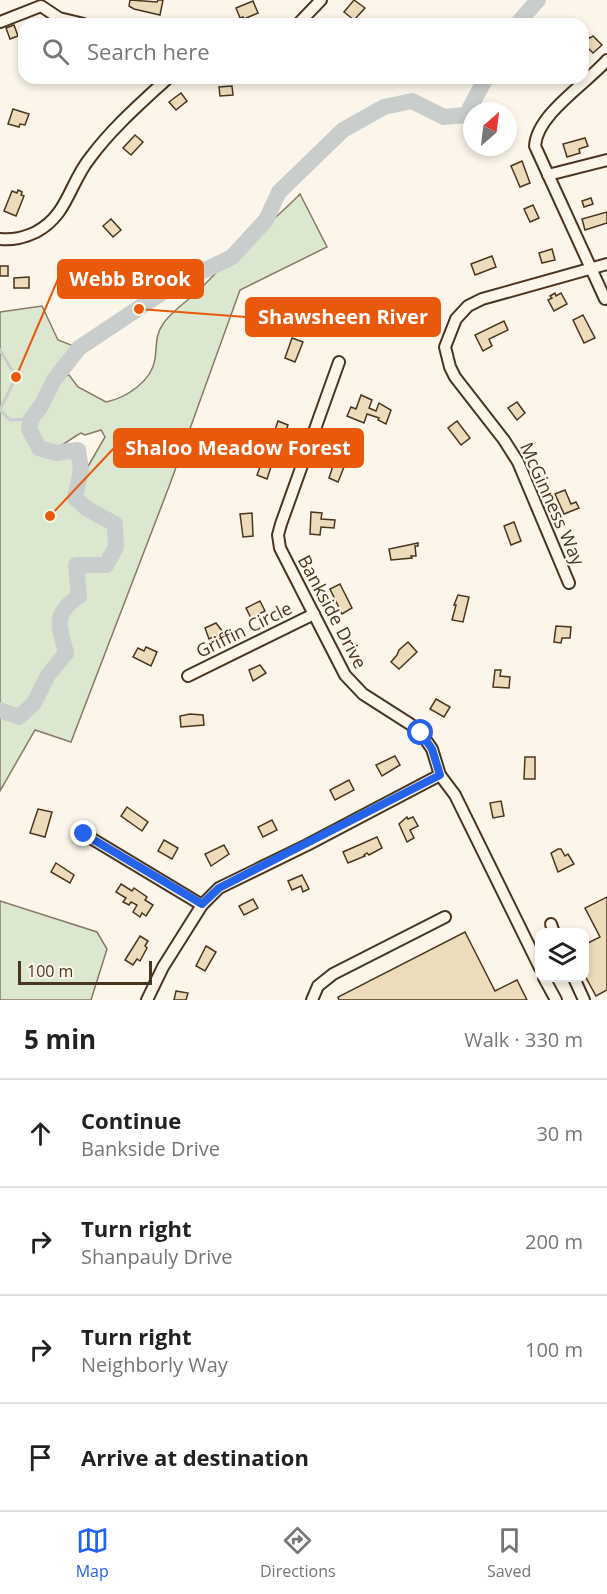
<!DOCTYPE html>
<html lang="en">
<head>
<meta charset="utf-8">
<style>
	body { margin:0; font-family:"Open Sans",sans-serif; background:#f2f2f2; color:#222 }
	.controls { position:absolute; right:18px; bottom:18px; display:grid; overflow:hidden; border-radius:12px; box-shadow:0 3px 9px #0003 }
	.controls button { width:54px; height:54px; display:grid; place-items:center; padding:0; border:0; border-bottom:2px solid #e0e0e0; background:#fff; color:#222; font:30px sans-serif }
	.compass { position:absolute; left:463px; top:102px; width:54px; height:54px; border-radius:50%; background:#fff; box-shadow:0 3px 9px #0003; rotate:28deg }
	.scale { position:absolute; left:18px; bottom:15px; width:134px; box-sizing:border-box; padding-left:6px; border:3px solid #4a3520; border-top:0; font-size:16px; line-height:21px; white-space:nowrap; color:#4a3520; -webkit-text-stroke:4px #fbf6e9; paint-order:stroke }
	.stop { position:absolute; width:18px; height:18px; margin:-14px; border:4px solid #2563eb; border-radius:50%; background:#fff }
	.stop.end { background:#2563eb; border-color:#fff; box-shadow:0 2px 6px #0008 }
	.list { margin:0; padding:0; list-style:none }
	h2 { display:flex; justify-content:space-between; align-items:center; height:78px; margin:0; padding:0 24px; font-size:26px }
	h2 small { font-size:20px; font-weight:400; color:#767676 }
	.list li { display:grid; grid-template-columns:39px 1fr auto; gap:18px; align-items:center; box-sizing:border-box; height:108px; padding:0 24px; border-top:2px solid #e0e0e0 }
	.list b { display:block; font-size:22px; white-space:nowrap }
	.list p { margin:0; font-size:20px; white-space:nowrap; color:#767676 }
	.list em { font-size:20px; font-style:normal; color:#767676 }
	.icon { flex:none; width:33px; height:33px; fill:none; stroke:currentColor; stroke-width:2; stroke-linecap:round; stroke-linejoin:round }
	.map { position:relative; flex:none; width:607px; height:1000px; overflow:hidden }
	.search { position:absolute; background:#fff; box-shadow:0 3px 9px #0003; left:18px; right:18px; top:18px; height:66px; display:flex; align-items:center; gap:15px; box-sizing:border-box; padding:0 21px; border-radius:18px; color:#767676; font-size:22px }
	.sheet { height:510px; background:#fff }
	nav { display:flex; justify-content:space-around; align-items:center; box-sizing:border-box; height:84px; border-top:2px solid #e0e0e0; background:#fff; font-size:16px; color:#767676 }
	nav a { display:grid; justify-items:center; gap:3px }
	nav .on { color:#2563eb }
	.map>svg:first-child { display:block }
</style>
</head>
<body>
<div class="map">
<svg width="607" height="1000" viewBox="0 0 607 1000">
	<rect width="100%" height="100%" fill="#fbf6e9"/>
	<g fill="#dce7d0" stroke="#887966" stroke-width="1.5">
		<path d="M 300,194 L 327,247 L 240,290 L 170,484 L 71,742 L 35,730 L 0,791 L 0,312 L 42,306 L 58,340 L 79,348 L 54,380 L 41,406 L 31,419 L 29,429 L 39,448 L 56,453 L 78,450 L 81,470 L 79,482 L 105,437 L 101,430 L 85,435 L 81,433 C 69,439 60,450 46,449 C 41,444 33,436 32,429 C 30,416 45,410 51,401 C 57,391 55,378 69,375 L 78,387 L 106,402 C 126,398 152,381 155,359 C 157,346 155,335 163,324 C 172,311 185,303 197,292 C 211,279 224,263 239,250 C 259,231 281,214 300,194 Z"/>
		<path d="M 0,901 L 97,932 L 107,949 L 91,1000 L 0,1000 Z"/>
	</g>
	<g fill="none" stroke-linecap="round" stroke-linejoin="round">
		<path stroke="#c9cecd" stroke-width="3" d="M 0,350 L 16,377 L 0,410 L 10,420 L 31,419"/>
		<g stroke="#c9cecd" stroke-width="16">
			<path d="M 517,24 L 538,0"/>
			<path d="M 0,710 L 19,717 L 34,703 L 48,675 L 66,653 C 59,625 52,615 79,596 L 76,565 L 106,565 L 116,547 L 115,524 L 86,508 L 75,498 L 81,470 L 78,450 L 56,453 L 39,448 L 29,429 L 31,419 L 41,406 L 54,380 L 79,348 L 172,286 L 232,257 L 266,220 L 279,192 L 343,130 L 384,107 L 412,101 L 444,117 L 466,115 L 486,78"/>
		</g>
	</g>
	<g fill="#ecdcbc" stroke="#4a3520" stroke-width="1.5">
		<path d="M 130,0 L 157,2 L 158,0 L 163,0 L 160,15 L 134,9 L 129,6 Z"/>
		<path d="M 354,0 L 365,8 L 354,20 L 344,12 Z"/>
		<path d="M 253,1 L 258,13 L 244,19 L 243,17 L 240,18 L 236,8 Z"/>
		<path d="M 14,25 L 18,36 L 10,39 L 6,28 Z"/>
		<path d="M 583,32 L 590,38 L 593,36 L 602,45 L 593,53 L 583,43 Z"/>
		<path d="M 232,86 L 233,95 L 220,96 L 219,87 Z"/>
		<path d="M 181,93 L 187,101 L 176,110 L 169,102 Z"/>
		<path d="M 13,109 L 29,114 L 25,125 L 20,124 L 19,127 L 8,124 Z"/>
		<path d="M 135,135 L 143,142 L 131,155 L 123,148 Z"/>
		<path d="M 585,138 L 588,146 L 579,149 L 580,153 L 567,157 L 563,144 Z"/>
		<path d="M 522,161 L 530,183 L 520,187 L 511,166 Z"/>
		<path d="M 18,190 L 22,192 L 21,195 L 24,196 L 16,216 L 4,211 L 12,191 L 17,193 Z"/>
		<path d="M 591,198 L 593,204 L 584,207 L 582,201 Z"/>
		<path d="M 533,205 L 539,218 L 530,222 L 524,209 Z"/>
		<path d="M 607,212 L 607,223 L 585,230 L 582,219 Z"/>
		<path d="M 111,219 L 121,230 L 113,237 L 103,226 Z"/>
		<path d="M 552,249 L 555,260 L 542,263 L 539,253 Z"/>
		<path d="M 492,256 L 496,267 L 475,275 L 471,264 Z"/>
		<rect x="0" y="266" width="8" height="10"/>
		<path d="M 29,277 L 29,288 L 14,288 L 14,278 Z"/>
		<path d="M 555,293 L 556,296 L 561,293 L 567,304 L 554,311 L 548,300 L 552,298 L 550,296 Z"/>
		<path d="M 583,315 L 595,338 L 584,343 L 573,320 Z"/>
		<path d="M 504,321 L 508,330 L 489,339 L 492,346 L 483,351 L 475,335 Z"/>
		<path d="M 292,338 L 303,342 L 295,362 L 285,358 Z"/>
		<path d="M 361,395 L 372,400 L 369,408 L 376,411 L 379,403 L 391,410 L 386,424 L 378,420 L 379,418 L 367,414 L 364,423 L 347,416 L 351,407 L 356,409 Z"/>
		<path d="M 517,402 L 525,413 L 517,420 L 508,408 Z"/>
		<path d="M 278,421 L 288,425 L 281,445 L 271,442 Z"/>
		<path d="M 457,421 L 470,438 L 461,445 L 448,428 Z"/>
		<path d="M 337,453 L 348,457 L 338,482 L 329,478 Z"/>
		<path d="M 265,454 L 274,458 L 267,479 L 257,475 Z"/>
		<path d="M 565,490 L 571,504 L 576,502 L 579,508 L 564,514 L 555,494 Z"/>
		<path d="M 311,512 L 322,513 L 321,519 L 335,520 L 334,528 L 321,527 L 320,535 L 310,534 Z"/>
		<path d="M 252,513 L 253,536 L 243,537 L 240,514 Z"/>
		<path d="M 514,522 L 521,541 L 511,545 L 504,526 Z"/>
		<path d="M 418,543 L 418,546 L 415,546 L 416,556 L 411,556 L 412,558 L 391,560 L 389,549 Z"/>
		<path d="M 340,584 L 352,608 L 342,614 L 330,589 Z"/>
		<path d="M 458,595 L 469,597 L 463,622 L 452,620 L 456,605 L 454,605 Z"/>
		<path d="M 260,601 L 265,611 L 251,618 L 246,608 Z"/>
		<path d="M 216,623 L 223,632 L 209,639 L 205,628 Z"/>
		<path d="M 556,626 L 571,627 L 570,638 L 562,638 L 561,643 L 554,642 Z"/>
		<path d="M 408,642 L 417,652 L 399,669 L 391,662 L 397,655 L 399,650 Z"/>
		<path d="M 146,647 L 157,652 L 151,666 L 133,657 L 138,648 L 144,651 Z"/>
		<path d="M 260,665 L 266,673 L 253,681 L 249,670 Z"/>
		<path d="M 495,670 L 501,670 L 500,676 L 510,677 L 509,688 L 493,687 Z"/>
		<path d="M 436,699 L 450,707 L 444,717 L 430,709 Z"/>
		<path d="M 190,714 L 203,715 L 204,725 L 181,727 L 180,716 Z"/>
		<path d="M 395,756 L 400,765 L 382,776 L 376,765 Z"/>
		<path d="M 525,757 L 535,757 L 535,779 L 524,779 Z"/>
		<path d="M 349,780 L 354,790 L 335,800 L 330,790 Z"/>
		<path d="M 501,801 L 504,816 L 493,818 L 490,803 Z"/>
		<path d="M 127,807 L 148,822 L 142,831 L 121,816 Z"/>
		<path d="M 38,809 L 52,812 L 45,837 L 30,833 Z"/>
		<path d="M 407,817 L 408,819 L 413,817 L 418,826 L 410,830 L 414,838 L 407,842 L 399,824 Z"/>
		<path d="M 272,820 L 277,830 L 263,837 L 258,827 Z"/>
		<path d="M 377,837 L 382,848 L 369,855 L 367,853 L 364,855 L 365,856 L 348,863 L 343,852 Z"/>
		<path d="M 164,840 L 178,848 L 172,859 L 158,851 Z"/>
		<path d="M 224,845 L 229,854 L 211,866 L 205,854 Z"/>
		<path d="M 558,849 L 561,849 L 565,856 L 568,854 L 574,864 L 558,872 L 551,853 Z"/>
		<path d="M 56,863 L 74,875 L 70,883 L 51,872 Z"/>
		<path d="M 302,875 L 309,889 L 303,892 L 301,886 L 292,890 L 288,881 Z"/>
		<path d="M 121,884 L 132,891 L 134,888 L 147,897 L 145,900 L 153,905 L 146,916 L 142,913 L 140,917 L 133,912 L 137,905 L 131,902 L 129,905 L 123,902 L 126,898 L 116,892 Z"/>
		<path d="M 607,897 L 607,990 L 596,996 L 584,974 L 584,945 L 600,937 L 585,908 Z"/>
		<path d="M 253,899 L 258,908 L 244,915 L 239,906 Z"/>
		<path d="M 465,932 L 495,991 L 517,980 L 527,1000 L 339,1000 L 338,997 Z"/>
		<path d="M 140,936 L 148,941 L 145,946 L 147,948 L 140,961 L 137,959 L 133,965 L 125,960 Z"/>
		<path d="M 206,946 L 216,952 L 205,971 L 196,966 Z"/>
		<path d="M 176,991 L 188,993 L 186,1000 L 174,1000 Z"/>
	</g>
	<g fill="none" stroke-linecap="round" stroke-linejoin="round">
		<defs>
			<g id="minor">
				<path d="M 0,22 L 41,6 L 59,18 L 84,24"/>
				<path d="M 298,24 L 321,0"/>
				<path d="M 548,175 L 607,160"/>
				<path d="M 0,239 C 14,240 23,238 36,232 C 68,215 69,184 90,158 C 112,128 141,103 168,78"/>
				<path d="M 605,299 L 535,146 C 537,114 586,84 607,60"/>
				<path d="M 339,362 L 281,524 L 278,535 L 280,548 L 345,675 L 363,694 L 410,724 L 421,733 L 432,749 L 440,775 L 455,795 L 540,968"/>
				<path d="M 569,583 L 518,462 L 504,440 L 455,377 L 450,367 L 445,347 L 456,319 L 468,306 L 482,299 L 607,264"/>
				<path d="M 188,676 L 314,614"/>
				<path d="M 84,834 L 202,905"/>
				<path d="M 551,924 L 554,933"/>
				<path d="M 544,978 L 556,1000"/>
				<path d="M 574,978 L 584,1000"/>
				<path d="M 147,1000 L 163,967 L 202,905 L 219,888 L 307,845 L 440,775"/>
				<path d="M 312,1000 L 318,986 L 333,974 L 445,917"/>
			</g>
		</defs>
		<use href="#minor" stroke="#4a3520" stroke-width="14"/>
		<use href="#minor" stroke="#fbf6e9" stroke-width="10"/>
	</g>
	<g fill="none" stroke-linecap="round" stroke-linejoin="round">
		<path stroke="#2563eb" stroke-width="8" d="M 84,834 L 202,904 L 219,888 L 440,775 L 432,749 L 421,733"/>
	</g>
	<g text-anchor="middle" stroke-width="4.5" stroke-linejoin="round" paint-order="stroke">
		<g font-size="18" fill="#4a3520" stroke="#fbf6e9">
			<text transform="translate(552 504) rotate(66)" y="6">McGinness Way</text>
			<text transform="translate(332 612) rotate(62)" y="6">Bankside Drive</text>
			<text transform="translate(244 630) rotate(-26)" y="6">Griffin Circle</text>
		</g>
	</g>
	<path fill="none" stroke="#e8590c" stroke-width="2" d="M16 377L58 279M139 309L246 317M50 516L114 448"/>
	<g fill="#e8590c" stroke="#fbf6e9" stroke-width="2">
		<circle cx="16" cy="377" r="6"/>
		<circle cx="139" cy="309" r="6"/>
		<circle cx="50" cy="516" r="6"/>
	</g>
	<g fill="#e8590c" stroke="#e8590c" stroke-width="2">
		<rect x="58" y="260" width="145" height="38" rx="6"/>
		<rect x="246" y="298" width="194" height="38" rx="6"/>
		<rect x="114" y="429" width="249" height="38" rx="6"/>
	</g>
	<g font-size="20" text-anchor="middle" font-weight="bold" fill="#fff">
		<text x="130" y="286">Webb Brook</text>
		<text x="343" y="324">Shawsheen River</text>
		<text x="238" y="455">Shaloo Meadow Forest</text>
	</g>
</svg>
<div class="controls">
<button><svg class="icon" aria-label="layers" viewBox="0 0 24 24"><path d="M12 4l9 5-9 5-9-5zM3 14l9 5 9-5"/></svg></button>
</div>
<svg class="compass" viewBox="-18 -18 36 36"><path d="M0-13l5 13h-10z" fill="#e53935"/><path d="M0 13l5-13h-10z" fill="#767676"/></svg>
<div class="scale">100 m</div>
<div class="stop" style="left:421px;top:733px"></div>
<div class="stop end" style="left:84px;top:834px"></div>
<div class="search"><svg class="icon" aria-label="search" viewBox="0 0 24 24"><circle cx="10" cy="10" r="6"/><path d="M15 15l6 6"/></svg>Search here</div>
</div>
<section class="sheet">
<h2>5 min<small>Walk · 330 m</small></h2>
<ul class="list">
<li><svg class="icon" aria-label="ahead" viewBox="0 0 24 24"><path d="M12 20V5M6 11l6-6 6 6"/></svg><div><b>Continue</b><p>Bankside Drive</p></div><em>30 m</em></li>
<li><svg class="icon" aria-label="right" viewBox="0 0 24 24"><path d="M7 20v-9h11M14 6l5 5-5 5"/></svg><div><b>Turn right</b><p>Shanpauly Drive</p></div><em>200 m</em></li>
<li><svg class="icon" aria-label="right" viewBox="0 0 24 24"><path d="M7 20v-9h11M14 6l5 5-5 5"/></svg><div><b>Turn right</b><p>Neighborly Way</p></div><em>100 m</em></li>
<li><svg class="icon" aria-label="arrive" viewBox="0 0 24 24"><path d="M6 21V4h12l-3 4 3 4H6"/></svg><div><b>Arrive at destination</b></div></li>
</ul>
</section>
<nav>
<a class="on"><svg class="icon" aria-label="map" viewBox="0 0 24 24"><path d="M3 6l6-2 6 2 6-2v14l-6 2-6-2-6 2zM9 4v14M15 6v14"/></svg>Map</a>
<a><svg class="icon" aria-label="directions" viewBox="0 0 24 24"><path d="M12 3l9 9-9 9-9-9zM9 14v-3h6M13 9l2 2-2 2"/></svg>Directions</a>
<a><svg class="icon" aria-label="saved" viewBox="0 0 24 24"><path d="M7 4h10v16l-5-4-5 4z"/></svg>Saved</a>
</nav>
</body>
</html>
